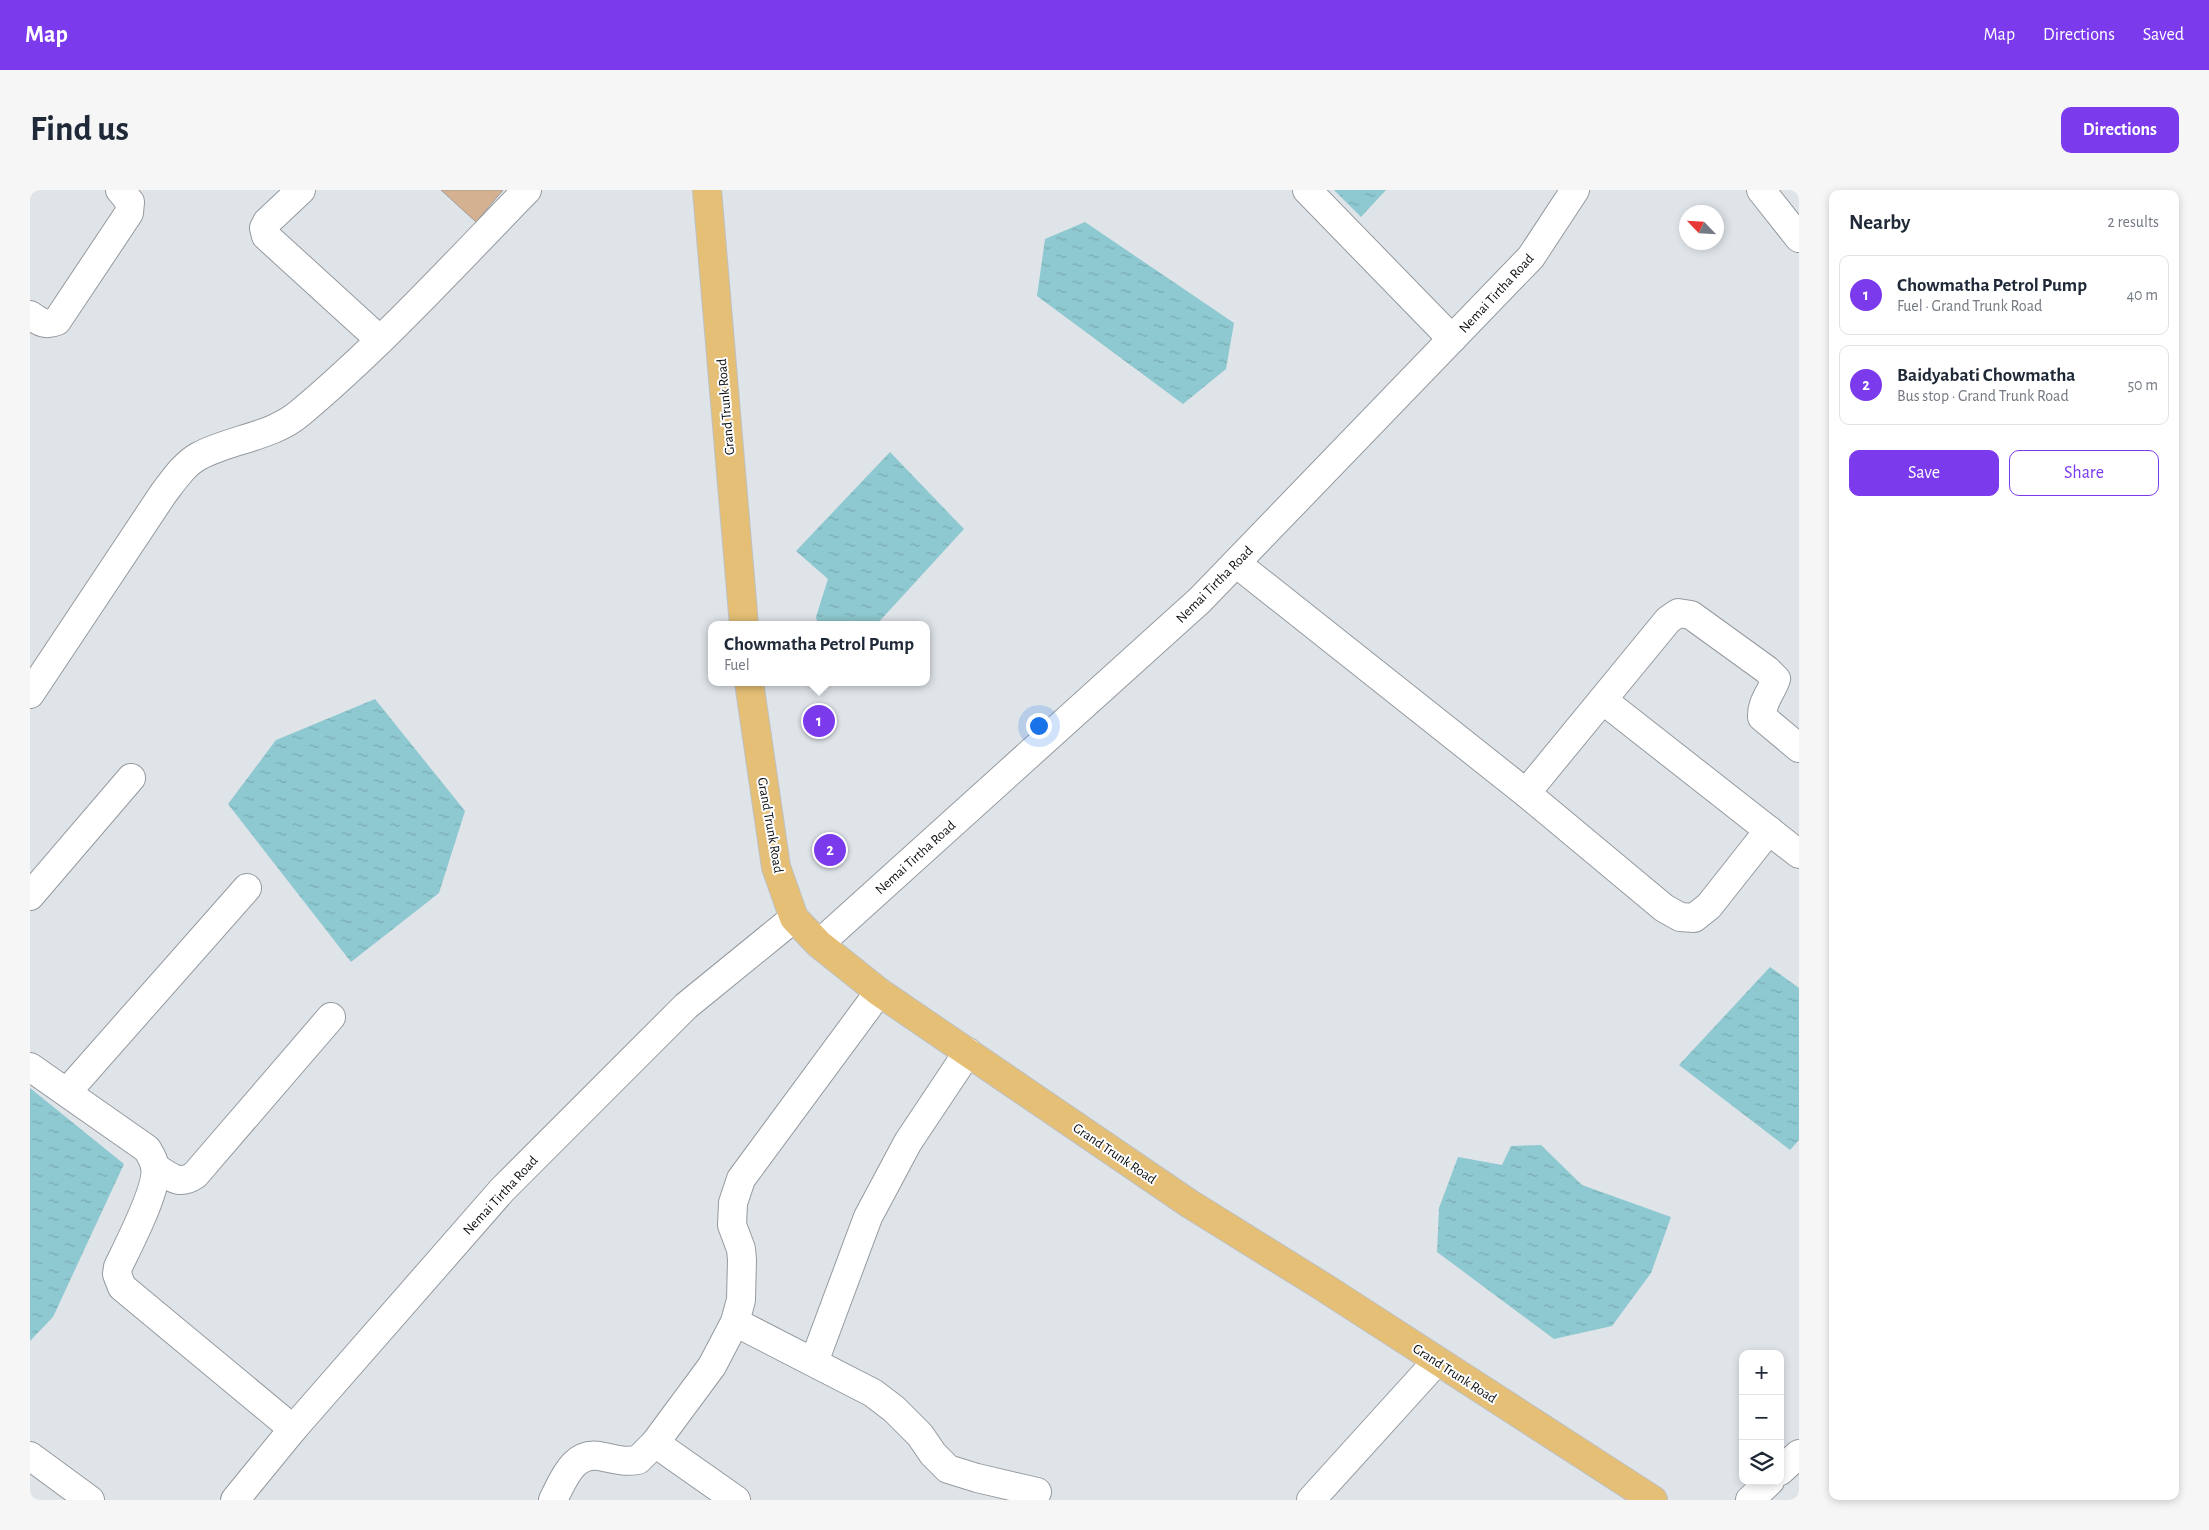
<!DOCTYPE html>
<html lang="en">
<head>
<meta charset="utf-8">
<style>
	body { margin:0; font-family:"Alegreya Sans",sans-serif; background:#f6f6f7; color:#1f2937 }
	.controls { position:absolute; right:15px; bottom:15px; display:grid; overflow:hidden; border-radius:10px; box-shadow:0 2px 8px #0003 }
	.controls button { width:45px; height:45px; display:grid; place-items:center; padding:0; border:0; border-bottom:1px solid #e0e1e3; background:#fff; color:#1f2937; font:25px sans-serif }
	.compass { position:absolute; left:1649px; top:15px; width:45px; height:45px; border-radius:50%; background:#fff; box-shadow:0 2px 8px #0003; rotate:295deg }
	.you { position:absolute; left:1008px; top:535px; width:18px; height:18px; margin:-12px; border:4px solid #fff; border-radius:50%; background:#1a73e8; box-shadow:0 0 0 8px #1a73e833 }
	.badge { display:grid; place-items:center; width:32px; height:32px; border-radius:50%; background:#7c3aed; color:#fff; font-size:16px; font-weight:700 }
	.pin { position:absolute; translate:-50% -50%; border:2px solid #fff; box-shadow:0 1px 5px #0006 }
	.popup { position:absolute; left:678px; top:431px; width:222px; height:65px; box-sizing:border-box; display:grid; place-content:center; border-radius:10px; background:#fff; filter:drop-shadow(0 1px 4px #0005); font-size:16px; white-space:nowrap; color:#747a83 }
	.popup b { font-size:19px; color:#1f2937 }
	.popup::after { content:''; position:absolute; left:50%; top:100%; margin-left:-10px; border:10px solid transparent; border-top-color:#fff }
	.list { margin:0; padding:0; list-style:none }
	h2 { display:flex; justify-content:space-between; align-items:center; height:65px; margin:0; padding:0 20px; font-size:21px }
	h2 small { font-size:16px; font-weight:400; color:#747a83 }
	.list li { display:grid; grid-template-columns:32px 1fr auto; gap:15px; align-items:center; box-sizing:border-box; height:80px; margin:0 10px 10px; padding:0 10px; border:1px solid #e0e1e3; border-radius:10px }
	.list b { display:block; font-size:19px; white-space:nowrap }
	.list p { margin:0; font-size:16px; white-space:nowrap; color:#747a83 }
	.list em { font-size:16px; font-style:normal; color:#747a83 }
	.actions { display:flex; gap:10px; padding:15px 20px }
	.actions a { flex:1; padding:11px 0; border:1px solid #7c3aed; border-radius:10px; text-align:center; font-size:18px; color:#7c3aed }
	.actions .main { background:#7c3aed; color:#fff }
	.icon { flex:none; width:28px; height:28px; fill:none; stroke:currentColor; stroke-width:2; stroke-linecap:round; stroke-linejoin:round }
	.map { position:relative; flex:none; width:1769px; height:1310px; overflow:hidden; border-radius:10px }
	header { display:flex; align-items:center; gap:30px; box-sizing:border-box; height:70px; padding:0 25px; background:#7c3aed; color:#fff }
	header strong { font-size:24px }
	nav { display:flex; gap:28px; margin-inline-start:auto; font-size:18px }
	.intro { display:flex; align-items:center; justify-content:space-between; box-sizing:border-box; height:120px; padding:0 30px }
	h1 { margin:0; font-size:35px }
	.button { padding:12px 22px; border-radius:10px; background:#7c3aed; color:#fff; font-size:18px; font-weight:700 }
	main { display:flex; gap:30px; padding:0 30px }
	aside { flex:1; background:#fff; border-radius:10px; box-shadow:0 2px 8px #0003 }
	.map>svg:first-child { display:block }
</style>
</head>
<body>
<header>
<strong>Map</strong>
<nav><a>Map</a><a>Directions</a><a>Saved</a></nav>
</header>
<div class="intro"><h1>Find us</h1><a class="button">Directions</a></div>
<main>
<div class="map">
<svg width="1769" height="1310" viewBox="0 0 1769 1310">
	<defs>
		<pattern id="water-ripples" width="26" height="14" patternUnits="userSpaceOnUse" patternTransform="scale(1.25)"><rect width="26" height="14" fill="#8ec8d0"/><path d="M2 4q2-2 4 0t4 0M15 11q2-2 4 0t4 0" fill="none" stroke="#79abb1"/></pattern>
	</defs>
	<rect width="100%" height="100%" fill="#dfe4e9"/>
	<g fill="url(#water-ripples)">
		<path d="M 1304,0 L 1356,0 L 1331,27 Z"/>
		<path d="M 1055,32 L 1204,133 L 1196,179 L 1153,214 L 1007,106 L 1015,49 Z"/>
		<path d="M 860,262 L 934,339 L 846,435 L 788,435 L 786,427 L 798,389 L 766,361 Z"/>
		<path d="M 345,509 L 435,621 L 409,703 L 321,772 L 198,614 L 246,550 Z"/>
		<path d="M 1740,777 L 1769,798 L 1769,950 L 1760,960 L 1649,875 Z"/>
		<path d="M 0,898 L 94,974 L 23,1127 L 0,1151 Z"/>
		<path d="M 1511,955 L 1552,995 L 1641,1027 L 1621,1083 L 1582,1136 L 1524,1149 L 1407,1062 L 1409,1018 L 1428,967 L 1472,975 L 1481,956 Z"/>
	</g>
	<path fill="#d4b190" stroke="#a19d98" d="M 411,0 L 473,0 L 446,32 Z"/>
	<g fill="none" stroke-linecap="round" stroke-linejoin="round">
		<defs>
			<g id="street">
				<path d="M 271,0 L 237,32 L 234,38 L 236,46 L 350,150"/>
				<path d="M 1277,0 L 1422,149"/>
				<path d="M 1731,0 L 1769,48"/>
				<path d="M 0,125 C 10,132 15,136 27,131 L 99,23 L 100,12 L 90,0"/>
				<path d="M 1206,373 L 1496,603 L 1634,718 L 1650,727 L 1664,728 L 1679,716 L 1739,640"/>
				<path d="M 0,504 L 133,304 C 143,291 154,274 169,266 C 201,249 242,247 270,223 C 351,155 423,76 497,0"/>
				<path d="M 1574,511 L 1769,664"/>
				<path d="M 1496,603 L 1638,430 L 1648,423 L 1661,425 L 1737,480 L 1746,489 C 1741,503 1731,513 1732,527 L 1769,558"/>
				<path d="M 0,706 L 101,588"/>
				<path d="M 0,877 L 117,959 C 120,964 124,970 125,977 C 129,997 98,1056 88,1077 L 87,1084 L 92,1097 L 263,1239"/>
				<path d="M 37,902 L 217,698"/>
				<path d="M 126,978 C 141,987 149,996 165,985 L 301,827"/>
				<path d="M 705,1132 L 843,1203 L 864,1219 L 890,1245 L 903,1264 L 918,1279 L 947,1288 L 1007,1302"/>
				<path d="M 784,1172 L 838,1027 L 878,952 L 938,862"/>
				<path d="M 625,1253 L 706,1310"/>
				<path d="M 0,1266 L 60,1310"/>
				<path d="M 1750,1281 L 1769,1264"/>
				<path d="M 523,1310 C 534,1288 544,1259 574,1267 C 588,1270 593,1272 608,1270 L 625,1253 L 682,1176 L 705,1132 L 711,1110 L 712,1070 L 711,1059 L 702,1035 L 703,1013 L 711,989 L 849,802"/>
				<path d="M 1281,1310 L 1407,1171"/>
				<path d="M 1720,1310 L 1740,1291"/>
			</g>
			<g id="secondary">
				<path d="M 789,754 L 1170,410 L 1501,67 L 1545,0"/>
				<path d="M 205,1310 L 263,1239 L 472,1000 L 656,816 L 764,728"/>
			</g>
			<g id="primary">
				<path d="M 677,0 L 714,435"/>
				<path d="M 719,492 L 746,677 L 764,728 L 789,754 L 849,802 L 1160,1014 L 1295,1098 L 1623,1310"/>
			</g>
		</defs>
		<use href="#street" stroke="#959a9f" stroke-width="30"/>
		<use href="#secondary" stroke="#959a9f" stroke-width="30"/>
		<use href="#primary" stroke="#bfc0c0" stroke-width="30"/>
		<use href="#street" stroke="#fff" stroke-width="28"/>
		<use href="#secondary" stroke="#fff" stroke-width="28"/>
		<use href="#primary" stroke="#e4bf75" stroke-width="28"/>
	</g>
	<g text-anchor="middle" stroke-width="4" stroke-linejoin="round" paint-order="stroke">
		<g font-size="14" fill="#0a0c0d" stroke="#fff">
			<text transform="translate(1466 103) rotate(-47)" y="5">Nemai Tirtha Road</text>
			<text transform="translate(695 217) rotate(-95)" y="5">Grand Trunk Road</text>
			<text transform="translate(1184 394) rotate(-45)" y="5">Nemai Tirtha Road</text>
			<text transform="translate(741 635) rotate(80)" y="5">Grand Trunk Road</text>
			<text transform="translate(885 667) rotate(-42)" y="5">Nemai Tirtha Road</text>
			<text transform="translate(1085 963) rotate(34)" y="5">Grand Trunk Road</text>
			<text transform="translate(470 1005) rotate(-47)" y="5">Nemai Tirtha Road</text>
			<text transform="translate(1425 1183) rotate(33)" y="5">Grand Trunk Road</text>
		</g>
	</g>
</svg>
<div class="controls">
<button>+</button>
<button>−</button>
<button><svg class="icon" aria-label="layers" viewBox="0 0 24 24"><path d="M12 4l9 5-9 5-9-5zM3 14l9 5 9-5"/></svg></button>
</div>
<svg class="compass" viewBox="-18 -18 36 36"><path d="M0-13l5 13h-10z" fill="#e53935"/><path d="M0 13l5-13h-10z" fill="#747a83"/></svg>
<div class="you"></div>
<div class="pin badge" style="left:789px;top:531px">1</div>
<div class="popup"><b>Chowmatha Petrol Pump</b>Fuel</div>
<div class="pin badge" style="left:800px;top:660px">2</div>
</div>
<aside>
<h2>Nearby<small>2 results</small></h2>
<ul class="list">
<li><span class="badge">1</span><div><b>Chowmatha Petrol Pump</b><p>Fuel · Grand Trunk Road</p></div><em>40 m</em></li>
<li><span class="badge">2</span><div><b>Baidyabati Chowmatha</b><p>Bus stop · Grand Trunk Road</p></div><em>50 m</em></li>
</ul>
<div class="actions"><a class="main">Save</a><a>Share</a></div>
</aside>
</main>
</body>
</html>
